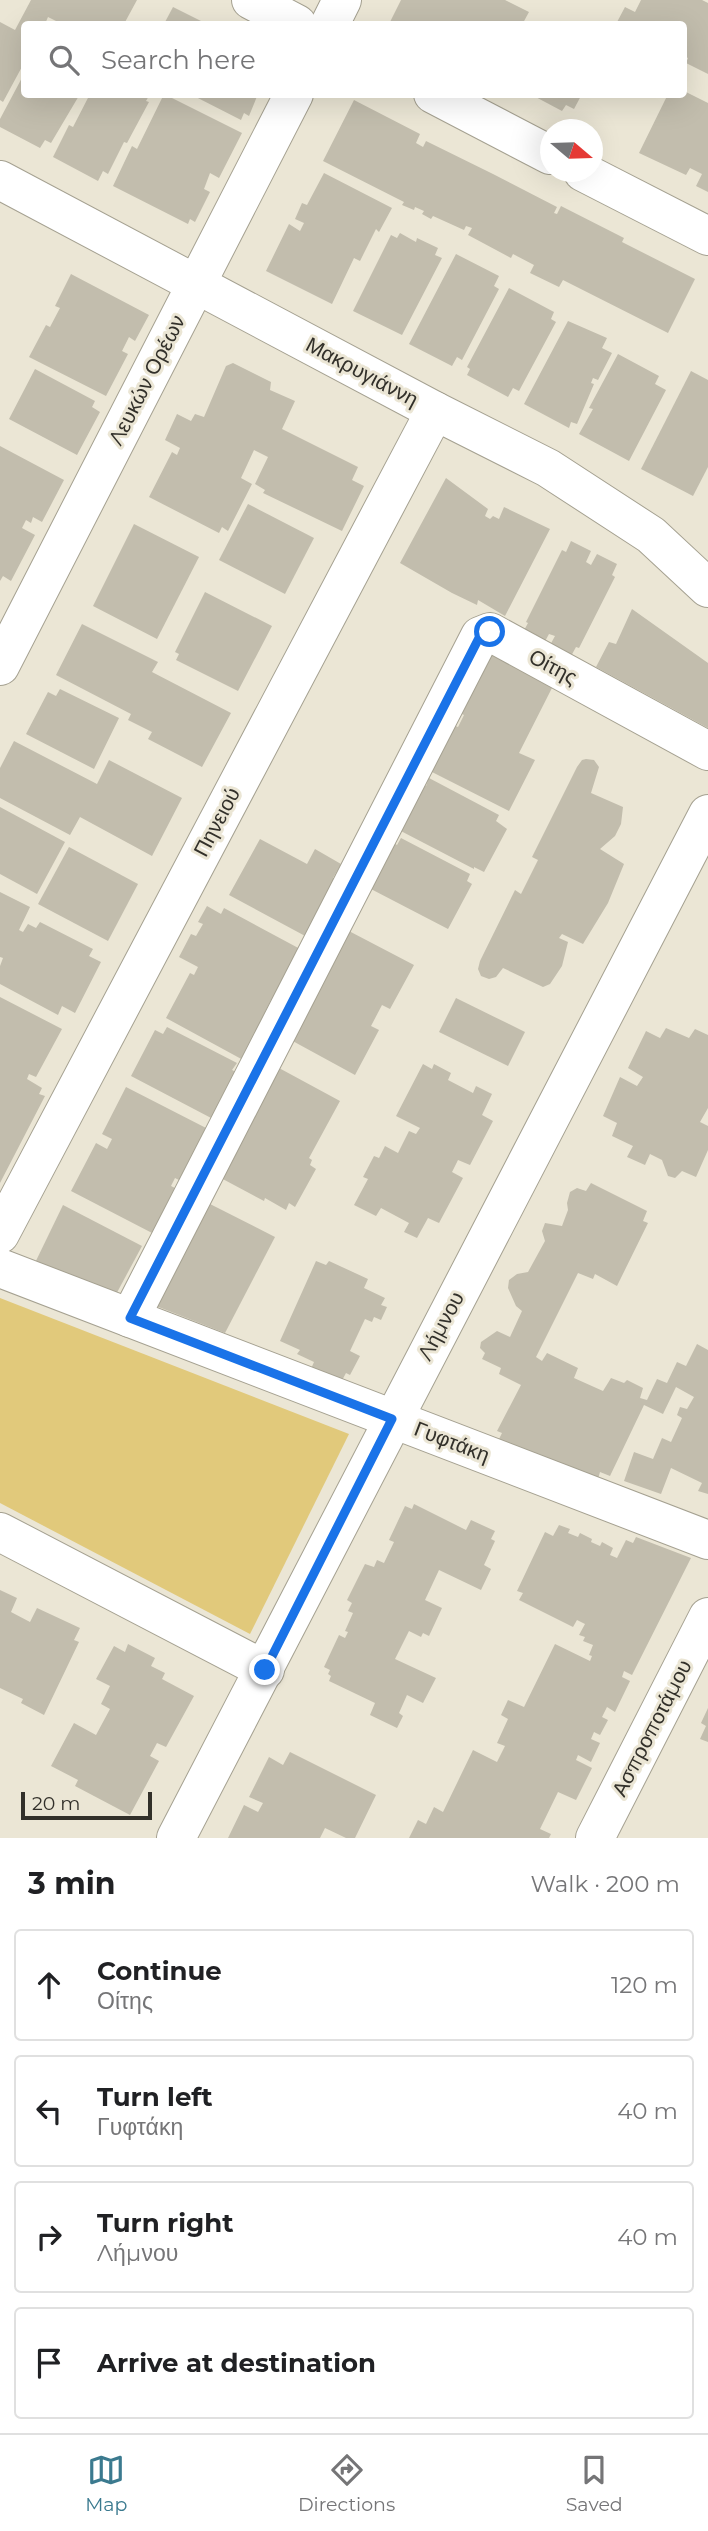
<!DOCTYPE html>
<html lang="en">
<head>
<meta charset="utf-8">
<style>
	body { margin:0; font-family:Montserrat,sans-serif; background:#f6f6f6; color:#202124 }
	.compass { position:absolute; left:540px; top:119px; width:63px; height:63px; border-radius:50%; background:#fff; box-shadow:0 7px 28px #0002; rotate:109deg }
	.scale { position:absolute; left:21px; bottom:18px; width:131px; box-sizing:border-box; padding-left:7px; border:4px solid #32302a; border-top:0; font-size:19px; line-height:24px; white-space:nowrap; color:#32302a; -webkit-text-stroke:5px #ebe6d5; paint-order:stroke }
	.stop { position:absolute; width:21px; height:21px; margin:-16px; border:5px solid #1a73e8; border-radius:50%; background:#fff }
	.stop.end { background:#1a73e8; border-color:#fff; box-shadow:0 2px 7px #0008 }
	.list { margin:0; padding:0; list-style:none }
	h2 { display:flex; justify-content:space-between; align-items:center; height:91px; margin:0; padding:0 28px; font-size:30px }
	h2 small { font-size:23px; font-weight:400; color:#757577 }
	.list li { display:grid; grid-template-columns:46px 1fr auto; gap:21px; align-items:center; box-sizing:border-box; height:112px; margin:0 14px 14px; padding:0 14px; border:2px solid #e0e0e0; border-radius:7px }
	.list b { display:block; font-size:26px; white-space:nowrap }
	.list p { margin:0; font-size:23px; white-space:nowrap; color:#757577 }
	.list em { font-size:23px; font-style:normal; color:#757577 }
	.icon { flex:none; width:38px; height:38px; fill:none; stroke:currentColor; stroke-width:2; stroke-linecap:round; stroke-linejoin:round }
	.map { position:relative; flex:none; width:708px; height:1838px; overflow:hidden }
	.search { position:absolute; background:#fff; box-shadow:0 7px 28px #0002; left:21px; right:21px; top:21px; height:77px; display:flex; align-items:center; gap:18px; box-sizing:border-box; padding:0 24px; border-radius:7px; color:#757577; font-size:26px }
	.sheet { height:595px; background:#fff }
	nav { display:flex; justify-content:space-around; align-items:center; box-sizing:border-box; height:98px; border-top:2px solid #e0e0e0; background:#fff; font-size:19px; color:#757577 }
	nav a { display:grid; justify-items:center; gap:4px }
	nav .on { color:#3b7a8f }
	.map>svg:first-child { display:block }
</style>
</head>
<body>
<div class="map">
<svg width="708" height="1838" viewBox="0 0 708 1838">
	<rect width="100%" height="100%" fill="#ebe6d5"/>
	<path fill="#e1c97b" d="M 0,1298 L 349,1434 L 250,1634 L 0,1503 Z"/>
	<g fill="#c2bdad">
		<path d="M 31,0 L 137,0 L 124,24 L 62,24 L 48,17 L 45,24 L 24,24 L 24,63 L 3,102 L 0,100 L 0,22 L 15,30 Z"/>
		<path d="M 401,0 L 505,0 L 529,12 L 523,23 L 526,24 L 389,24 Z"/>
		<path d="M 641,0 L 702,0 L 708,3 L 708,74 L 686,63 L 688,58 L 684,56 L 684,24 L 616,24 L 625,7 L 635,12 Z"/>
		<path d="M 173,7 L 207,24 L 164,24 Z"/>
		<path d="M 24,74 L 24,94 L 80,94 L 51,143 L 45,140 L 40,148 L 0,127 L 0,119 Z"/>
		<path d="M 684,91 L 708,103 L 708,192 L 696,186 L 702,174 L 690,168 L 686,175 L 639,153 L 668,94 L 684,94 Z"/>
		<path d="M 90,94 L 150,94 L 146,101 L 149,102 L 127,143 L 124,142 L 108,174 L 103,171 L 98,181 L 53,157 L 69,125 L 73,127 Z"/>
		<path d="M 164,94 L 242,133 L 219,178 L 210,173 L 204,189 L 210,192 L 195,222 L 190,219 L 188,224 L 113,186 L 132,146 L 137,149 Z"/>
		<path d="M 190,94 L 258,94 L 249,116 L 244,113 L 241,120 Z"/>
		<path d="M 530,94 L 582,94 L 574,109 L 566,105 L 562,111 Z"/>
		<path d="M 354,100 L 420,134 L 416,143 L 423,147 L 426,141 L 493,174 L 557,207 L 554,213 L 557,214 L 561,206 L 624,238 L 622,242 L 695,279 L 668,333 L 563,280 L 559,287 L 530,273 L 534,265 L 513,254 L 511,258 L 468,235 L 472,228 L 466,226 L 464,230 L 433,216 L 431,219 L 422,214 L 424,211 L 415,207 L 414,210 L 402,205 L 404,202 L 323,161 Z"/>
		<path d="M 324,173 L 392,208 L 379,232 L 376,229 L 360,261 L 354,258 L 332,304 L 266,271 L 289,224 L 300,231 L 304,223 L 295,219 L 302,203 L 307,205 Z"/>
		<path d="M 400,233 L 416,242 L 417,238 L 438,248 L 435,255 L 442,258 L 402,335 L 353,311 L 391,235 L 397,238 Z"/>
		<path d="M 456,254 L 499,276 L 494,286 L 499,289 L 462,360 L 457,357 L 452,366 L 409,344 Z"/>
		<path d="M 71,274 L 149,315 L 135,341 L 129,337 L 122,351 L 128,354 L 106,396 L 29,357 L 46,325 L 50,327 L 60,308 L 55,306 Z"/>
		<path d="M 509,288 L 554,312 L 551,319 L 556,322 L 519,391 L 513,388 L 508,397 L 467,375 L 470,369 L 467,367 Z"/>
		<path d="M 568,321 L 607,338 L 602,348 L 612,353 L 598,380 L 593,378 L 591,383 L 594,384 L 577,424 L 571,422 L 569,428 L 524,404 Z"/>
		<path d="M 618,354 L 659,376 L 655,384 L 666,390 L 629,461 L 579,434 L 593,409 L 589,408 Z"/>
		<path d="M 233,363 L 271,382 L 270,390 L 295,401 L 282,429 L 358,467 L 352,480 L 364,486 L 342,531 L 263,493 L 265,490 L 255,484 L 268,457 L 254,450 L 241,478 L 252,484 L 228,531 L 222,527 L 219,533 L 149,497 L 172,452 L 177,455 L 180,448 L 165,440 L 177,414 L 191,421 L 195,414 L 204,417 L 226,366 Z"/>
		<path d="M 35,369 L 95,401 L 92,407 L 100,412 L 77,455 L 9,419 Z"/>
		<path d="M 691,371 L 708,380 L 708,467 L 693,496 L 641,469 Z"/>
		<path d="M 0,446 L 64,480 L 42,522 L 33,517 L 31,523 L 26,520 L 22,528 L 35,535 L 11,581 L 3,576 L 0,581 Z"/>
		<path d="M 446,478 L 488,509 L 485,516 L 490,519 L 493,516 L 499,519 L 504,507 L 550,529 L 505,616 L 478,600 L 477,605 L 452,593 L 400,563 Z"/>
		<path d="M 248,504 L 314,538 L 285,594 L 219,560 Z"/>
		<path d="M 134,524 L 199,557 L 157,639 L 93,606 Z"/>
		<path d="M 571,541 L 591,551 L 586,562 L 591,565 L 597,554 L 617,564 L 612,575 L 615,577 L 579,648 L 576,647 L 570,658 L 549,647 L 555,636 L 549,634 L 543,645 L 522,634 L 528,623 L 526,622 L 562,550 L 566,552 Z"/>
		<path d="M 205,592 L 272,626 L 238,691 L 176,660 L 179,654 L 175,652 Z"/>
		<path d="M 632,609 L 708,663 L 708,728 L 596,667 L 609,642 L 616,644 Z"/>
		<path d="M 82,624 L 158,662 L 152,672 L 231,713 L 202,767 L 148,739 L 152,732 L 128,720 L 131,714 L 56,675 Z"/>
		<path d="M 491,652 L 554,684 L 519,753 L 535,760 L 509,811 L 430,771 L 453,725 L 458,727 L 464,715 L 460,713 Z"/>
		<path d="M 60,689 L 119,718 L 94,769 L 26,734 L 48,692 L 56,696 Z"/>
		<path d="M 14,741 L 97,784 L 109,760 L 182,798 L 152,856 L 80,817 L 70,835 L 0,798 L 0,768 Z"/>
		<path d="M 586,759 L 594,760 L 599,767 L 591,793 L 623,807 L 621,824 L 615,836 L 600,849 L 624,864 L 608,903 L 583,944 L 562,934 L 559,938 L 568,942 L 562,966 L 550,984 L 543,987 L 503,968 L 496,977 L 489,979 L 481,976 L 478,969 L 480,961 L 515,890 L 521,894 L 538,860 L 532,857 L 577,767 L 582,760 Z"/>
		<path d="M 429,778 L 499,815 L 496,821 L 507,829 L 484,872 L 474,867 L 474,869 L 397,829 L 421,783 L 426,786 Z"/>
		<path d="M 0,807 L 65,842 L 37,894 L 0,874 Z"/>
		<path d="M 401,838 L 470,874 L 467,881 L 472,884 L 448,929 L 369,888 L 392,842 L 397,845 Z"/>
		<path d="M 260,839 L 307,864 L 315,849 L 341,864 L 333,878 L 337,880 L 307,937 L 229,895 Z"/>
		<path d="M 69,847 L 138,884 L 108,941 L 38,904 Z"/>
		<path d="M 0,892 L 30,907 L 19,930 L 23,932 L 28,924 L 36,928 L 40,922 L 93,949 L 89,956 L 101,962 L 75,1013 L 62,1006 L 58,1015 L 0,984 L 0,966 L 3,958 L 0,957 Z"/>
		<path d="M 207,906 L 221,914 L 224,908 L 302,950 L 275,1002 L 271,1000 L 265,1012 L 269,1015 L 245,1061 L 166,1018 L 190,973 L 194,975 L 198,967 L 179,957 L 191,934 L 196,936 L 203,924 L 198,922 Z"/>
		<path d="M 347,930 L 414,965 L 390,1009 L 382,1005 L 371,1026 L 379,1030 L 355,1075 L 289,1039 Z"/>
		<path d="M 0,997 L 62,1029 L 36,1077 L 29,1074 L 27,1079 L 42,1088 L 39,1094 L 45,1096 L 0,1183 Z"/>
		<path d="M 456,998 L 525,1032 L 508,1066 L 439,1032 Z"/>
		<path d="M 167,1027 L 237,1063 L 232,1070 L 238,1073 L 213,1119 L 131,1076 L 155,1030 L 163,1034 Z"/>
		<path d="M 666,1028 L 689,1038 L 695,1029 L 708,1035 L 708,1108 L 700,1122 L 708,1126 L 708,1150 L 696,1177 L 682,1171 L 675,1178 L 668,1176 L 662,1160 L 650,1154 L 645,1165 L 627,1157 L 633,1146 L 612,1136 L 617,1123 L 603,1116 L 620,1077 L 637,1086 L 643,1077 L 628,1068 L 646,1031 L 660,1038 Z"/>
		<path d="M 423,1064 L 432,1069 L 434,1064 L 451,1073 L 448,1080 L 473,1093 L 476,1086 L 492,1094 L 482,1115 L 493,1121 L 470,1165 L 458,1160 L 452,1172 L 463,1178 L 439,1223 L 428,1218 L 417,1238 L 404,1232 L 409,1223 L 381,1208 L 376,1216 L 354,1205 L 368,1179 L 363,1177 L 374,1156 L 379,1158 L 385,1146 L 398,1153 L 409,1131 L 416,1134 L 420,1128 L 396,1116 Z"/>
		<path d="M 279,1068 L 340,1101 L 309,1158 L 312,1160 L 310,1165 L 316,1169 L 295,1207 L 289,1203 L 286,1210 L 265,1198 L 264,1201 L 219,1177 Z"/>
		<path d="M 126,1087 L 208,1129 L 181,1181 L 175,1178 L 171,1186 L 177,1189 L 154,1234 L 71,1191 L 96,1143 L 107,1149 L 112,1139 L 102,1134 Z"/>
		<path d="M 591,1183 L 647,1211 L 643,1221 L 648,1223 L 617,1286 L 595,1274 L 593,1279 L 578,1273 L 536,1357 L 542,1361 L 547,1353 L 578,1368 L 574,1378 L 603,1391 L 611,1378 L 624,1383 L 627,1380 L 643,1388 L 640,1398 L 647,1400 L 657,1379 L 667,1383 L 677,1362 L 686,1366 L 697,1344 L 708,1350 L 708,1494 L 698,1491 L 702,1483 L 671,1468 L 661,1494 L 624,1481 L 634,1452 L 653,1459 L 662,1438 L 671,1442 L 682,1418 L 677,1415 L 680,1407 L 687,1409 L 694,1397 L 676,1387 L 663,1414 L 644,1405 L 610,1476 L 600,1472 L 598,1479 L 497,1443 L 502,1433 L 497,1431 L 521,1385 L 499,1374 L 501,1368 L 482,1359 L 485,1353 L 480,1348 L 481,1342 L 497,1331 L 510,1337 L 522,1311 L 516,1306 L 508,1288 L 509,1280 L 517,1274 L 528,1272 L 545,1241 L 542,1231 L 545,1223 L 562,1226 L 568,1210 L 567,1203 L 570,1192 L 577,1188 L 586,1191 Z"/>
		<path d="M 210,1204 L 275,1237 L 225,1333 L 156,1306 Z"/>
		<path d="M 63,1205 L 142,1246 L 113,1300 L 33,1267 Z"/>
		<path d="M 316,1261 L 326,1265 L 329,1261 L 368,1279 L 364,1288 L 385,1298 L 381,1305 L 387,1307 L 381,1320 L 374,1317 L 372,1322 L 365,1319 L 350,1351 L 360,1356 L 350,1375 L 346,1373 L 339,1386 L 310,1371 L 314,1362 L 297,1354 L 300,1350 L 280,1341 Z"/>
		<path d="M 414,1504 L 466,1530 L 471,1520 L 495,1531 L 491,1539 L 495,1541 L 484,1565 L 491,1569 L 481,1590 L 439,1570 L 425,1600 L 442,1608 L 429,1636 L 423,1633 L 421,1637 L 409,1631 L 395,1659 L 436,1678 L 423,1703 L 407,1695 L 399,1713 L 403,1716 L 397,1728 L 370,1715 L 375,1703 L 329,1681 L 331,1676 L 328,1674 L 330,1670 L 324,1667 L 339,1635 L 345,1638 L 348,1632 L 345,1631 L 353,1613 L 348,1611 L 352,1603 L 347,1600 L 365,1564 L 374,1567 L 377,1560 L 384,1563 L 394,1542 L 389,1540 L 405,1506 L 412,1509 Z"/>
		<path d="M 559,1525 L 570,1529 L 568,1533 L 578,1537 L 580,1533 L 592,1539 L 591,1542 L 600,1546 L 602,1542 L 613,1548 L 610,1555 L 617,1558 L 626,1540 L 633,1543 L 636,1537 L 691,1558 L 632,1675 L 624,1671 L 622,1677 L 630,1681 L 615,1712 L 607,1707 L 602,1717 L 608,1720 L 600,1735 L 594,1732 L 591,1739 L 600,1743 L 591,1762 L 578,1755 L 576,1760 L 592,1768 L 576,1800 L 558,1792 L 540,1829 L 551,1834 L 549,1838 L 409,1838 L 418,1820 L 426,1824 L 434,1807 L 443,1812 L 473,1750 L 497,1762 L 505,1746 L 497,1743 L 508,1719 L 501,1715 L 508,1700 L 524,1707 L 555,1644 L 590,1661 L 592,1656 L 589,1655 L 593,1645 L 583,1641 L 585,1637 L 579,1635 L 585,1624 L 577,1620 L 573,1627 L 519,1600 L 523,1593 L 517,1591 L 545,1532 L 553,1536 Z"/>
		<path d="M 0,1590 L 17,1598 L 11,1612 L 30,1622 L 37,1608 L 80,1628 L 74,1640 L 79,1642 L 44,1715 L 21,1703 L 23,1699 L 0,1688 Z"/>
		<path d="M 128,1644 L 155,1658 L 151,1666 L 165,1673 L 162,1679 L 194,1696 L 166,1747 L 157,1743 L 150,1756 L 159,1761 L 130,1815 L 75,1786 L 78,1780 L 51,1766 L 74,1723 L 96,1735 L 110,1709 L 101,1704 L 110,1686 L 96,1679 L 114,1646 L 125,1652 Z"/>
		<path d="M 708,1708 L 708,1742 L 700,1739 L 706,1726 L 701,1723 Z"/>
		<path d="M 290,1752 L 376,1795 L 355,1838 L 346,1838 L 325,1828 L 320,1838 L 228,1838 L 244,1805 L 258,1812 L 263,1803 L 249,1797 L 269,1757 L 283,1765 Z"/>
	</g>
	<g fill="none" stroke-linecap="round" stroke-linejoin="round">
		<defs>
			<g id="minor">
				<path d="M 251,0 L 297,24"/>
				<path d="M 330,24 L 342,0"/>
				<path d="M 433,94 L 550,155"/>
				<path d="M 583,172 L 708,236"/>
				<path d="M 0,666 L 294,94"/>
				<path d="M 0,1234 L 435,411"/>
				<path d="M 0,1268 L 708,1540"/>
				<path d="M 130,1318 L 480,636 L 490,632 L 708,751"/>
				<path d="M 0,1532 L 265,1670"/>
				<path d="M 176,1838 L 708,814"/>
				<path d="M 595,1838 L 708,1617"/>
			</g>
			<path id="tertiary" d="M 0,180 L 435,411 L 548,468 L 651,535 L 708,588"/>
		</defs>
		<use href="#minor" stroke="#a5a191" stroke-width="40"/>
		<use href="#tertiary" stroke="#a5a191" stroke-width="40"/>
		<use href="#minor" stroke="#fff" stroke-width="38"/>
		<use href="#tertiary" stroke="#fff" stroke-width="38"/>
	</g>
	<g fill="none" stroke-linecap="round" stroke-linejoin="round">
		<path stroke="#1a73e8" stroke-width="9" d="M 265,1670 L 392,1419 L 130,1318 L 480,636 L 490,632"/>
	</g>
	<g text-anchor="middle" stroke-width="6" stroke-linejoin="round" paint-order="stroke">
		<g font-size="21" fill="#32302a" stroke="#ebe6d5">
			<text transform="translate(362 372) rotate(28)" y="7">Μακρυγιάννη</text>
			<text transform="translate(147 380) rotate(-63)" y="7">Λευκών Ορέων</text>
			<text transform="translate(553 667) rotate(28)" y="7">Οίτης</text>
			<text transform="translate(217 822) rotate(-62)" y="7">Πηνειού</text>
			<text transform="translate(441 1326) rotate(-62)" y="7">Λήμνου</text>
			<text transform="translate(452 1442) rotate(21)" y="7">Γυφτάκη</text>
			<text transform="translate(652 1728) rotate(-63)" y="7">Ασπροποτάμου</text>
		</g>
	</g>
</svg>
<svg class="compass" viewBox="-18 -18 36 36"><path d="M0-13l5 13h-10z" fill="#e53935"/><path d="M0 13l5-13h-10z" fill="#757577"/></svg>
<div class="scale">20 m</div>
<div class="stop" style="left:490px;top:632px"></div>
<div class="stop end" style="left:265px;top:1670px"></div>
<div class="search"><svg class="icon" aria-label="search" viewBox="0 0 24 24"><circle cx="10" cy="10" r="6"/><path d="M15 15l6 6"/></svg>Search here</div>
</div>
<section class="sheet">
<h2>3 min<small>Walk · 200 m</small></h2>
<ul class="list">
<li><svg class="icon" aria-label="ahead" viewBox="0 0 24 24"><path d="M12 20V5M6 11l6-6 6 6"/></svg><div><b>Continue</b><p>Οίτης</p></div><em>120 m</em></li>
<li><svg class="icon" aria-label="left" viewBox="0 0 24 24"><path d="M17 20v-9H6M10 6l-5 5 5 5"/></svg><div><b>Turn left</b><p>Γυφτάκη</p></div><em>40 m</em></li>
<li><svg class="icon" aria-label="right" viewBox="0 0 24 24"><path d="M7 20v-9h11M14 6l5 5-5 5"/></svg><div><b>Turn right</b><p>Λήμνου</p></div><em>40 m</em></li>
<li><svg class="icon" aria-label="arrive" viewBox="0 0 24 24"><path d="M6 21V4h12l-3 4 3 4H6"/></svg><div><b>Arrive at destination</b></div></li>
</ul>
</section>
<nav>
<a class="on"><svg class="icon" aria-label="map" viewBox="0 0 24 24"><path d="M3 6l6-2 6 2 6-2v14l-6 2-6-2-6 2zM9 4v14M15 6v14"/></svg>Map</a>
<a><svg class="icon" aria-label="directions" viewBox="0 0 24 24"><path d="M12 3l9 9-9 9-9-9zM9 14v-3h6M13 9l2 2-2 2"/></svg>Directions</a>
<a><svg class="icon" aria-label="saved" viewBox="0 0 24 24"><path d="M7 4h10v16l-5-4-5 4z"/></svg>Saved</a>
</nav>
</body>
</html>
